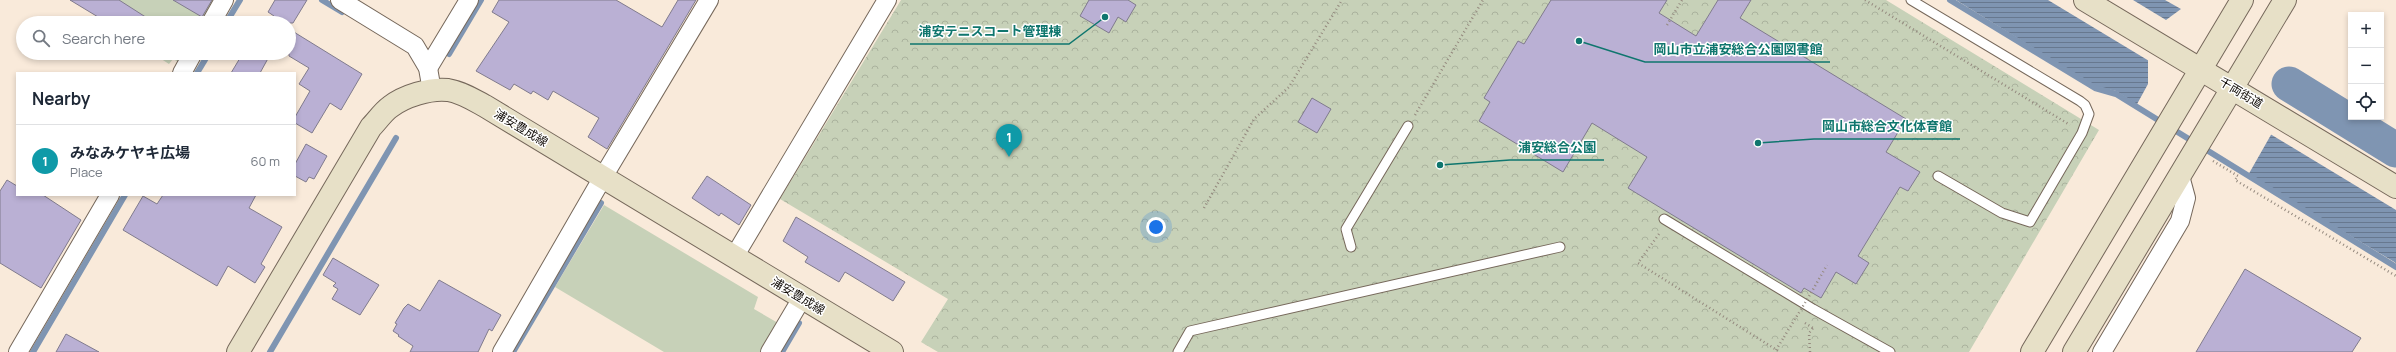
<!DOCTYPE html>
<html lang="en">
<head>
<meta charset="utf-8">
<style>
	body { margin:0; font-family:Manrope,"Noto Sans JP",sans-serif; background:#f6f6f7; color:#1f2937 }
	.controls { position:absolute; right:12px; top:12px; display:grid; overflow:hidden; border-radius:0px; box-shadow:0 2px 6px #0003 }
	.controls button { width:36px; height:36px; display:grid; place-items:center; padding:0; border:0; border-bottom:1px solid #e0e1e3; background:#fff; color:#1f2937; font:20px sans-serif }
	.you { position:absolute; left:1156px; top:227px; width:14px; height:14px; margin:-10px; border:3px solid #fff; border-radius:50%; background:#1a73e8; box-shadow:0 0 0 6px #1a73e833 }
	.badge { display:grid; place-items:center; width:26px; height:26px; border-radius:50%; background:#d93025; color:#fff; font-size:13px; font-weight:700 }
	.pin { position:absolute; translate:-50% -33px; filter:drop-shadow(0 1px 2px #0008) }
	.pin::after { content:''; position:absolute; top:21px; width:14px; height:12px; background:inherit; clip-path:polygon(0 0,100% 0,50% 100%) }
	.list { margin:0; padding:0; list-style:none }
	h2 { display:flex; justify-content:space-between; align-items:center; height:52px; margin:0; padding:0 16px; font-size:17px }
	h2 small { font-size:13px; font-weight:400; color:#747a83 }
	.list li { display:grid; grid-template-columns:26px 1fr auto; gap:12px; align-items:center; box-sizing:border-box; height:72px; padding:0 16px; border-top:1px solid #e0e1e3 }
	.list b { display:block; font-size:15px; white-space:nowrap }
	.list p { margin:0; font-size:13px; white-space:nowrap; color:#747a83 }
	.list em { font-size:13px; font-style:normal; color:#747a83 }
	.icon { flex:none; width:22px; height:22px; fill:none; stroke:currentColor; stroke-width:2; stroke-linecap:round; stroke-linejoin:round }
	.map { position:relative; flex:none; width:2396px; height:352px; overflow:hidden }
	.search { position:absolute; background:#fff; box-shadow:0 2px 6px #0003; left:16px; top:16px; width:280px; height:44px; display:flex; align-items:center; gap:10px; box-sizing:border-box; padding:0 14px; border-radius:22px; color:#747a83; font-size:15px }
	.panel { position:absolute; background:#fff; box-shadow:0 2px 6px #0003; left:16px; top:72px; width:280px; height:124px; border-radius:0px }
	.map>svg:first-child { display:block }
</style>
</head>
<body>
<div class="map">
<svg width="2396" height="352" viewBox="0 0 2396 352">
	<defs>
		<pattern id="park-crowns" width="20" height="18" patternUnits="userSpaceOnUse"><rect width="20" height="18" fill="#c7d1b8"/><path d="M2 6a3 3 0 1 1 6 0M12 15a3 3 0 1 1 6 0" fill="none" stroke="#aab29d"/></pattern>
		<pattern id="water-rules" width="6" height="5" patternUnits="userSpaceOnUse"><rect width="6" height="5" fill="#7f95b2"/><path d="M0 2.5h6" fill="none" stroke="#67788f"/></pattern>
	</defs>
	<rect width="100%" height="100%" fill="#f9eada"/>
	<g fill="#c7d1b8">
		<path d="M 108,0 L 217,0 L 204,23 L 105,23 L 97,18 Z"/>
		<path d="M 152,53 L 186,53 L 180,63 L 173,59 L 169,64 Z"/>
		<path d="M 604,205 L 758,297 L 754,309 L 778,323 L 761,352 L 664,352 L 555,287 Z"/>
	</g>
	<path fill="url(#park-crowns)" d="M 901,0 L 1886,0 L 2099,130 L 1969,352 L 938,352 L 921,342 L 948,299 L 780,199 Z"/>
	<g fill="url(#water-rules)">
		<path d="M 1956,0 L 2048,0 L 2396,210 L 2396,263 L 2252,177 L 2116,91 L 2095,86 Z"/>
		<path d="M 2133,0 L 2165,0 L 2181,9 L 2166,20 Z"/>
	</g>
	<path fill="#f9eada" d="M 2148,58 L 2272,133 L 2247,177 L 2136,106 L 2148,84 Z"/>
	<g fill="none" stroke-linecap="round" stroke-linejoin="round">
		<g stroke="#7f95b2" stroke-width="6">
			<path d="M 322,0 L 342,12"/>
			<path d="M 1950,0 L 2095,88 L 2116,94 L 2396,267"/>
			<path d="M 226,23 L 240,0"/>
			<path d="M 449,54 L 481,0"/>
			<path d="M 197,73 L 209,53"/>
			<path d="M 33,352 L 125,195"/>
			<path d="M 270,352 L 396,138"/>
			<path d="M 513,352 L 601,203"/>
			<path d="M 782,352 L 799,323"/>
		</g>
		<path stroke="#7f95b2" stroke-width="35" d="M 2289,84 L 2396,150"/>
	</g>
	<g fill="#bab0d4" stroke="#807b8d">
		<path d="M 70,0 L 119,0 L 155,23 L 108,23 Z"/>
		<path d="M 173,0 L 212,0 L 202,17 Z"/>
		<path d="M 275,0 L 307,0 L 293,23 L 270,23 L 274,16 L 268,12 Z"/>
		<path d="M 499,0 L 616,0 L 662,27 L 678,0 L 696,0 L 607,149 L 588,137 L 599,118 L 553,91 L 548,100 L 533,91 L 531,94 L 514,84 L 510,90 L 476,71 L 509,22 L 492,12 Z"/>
		<path d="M 1089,0 L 1128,0 L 1136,5 L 1126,22 L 1118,17 L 1109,33 L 1080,16 Z"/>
		<path d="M 1551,0 L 1667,0 L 1659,13 L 1696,36 L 1718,0 L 1751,0 L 1740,18 L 1906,119 L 1886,152 L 1920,172 L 1908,191 L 1900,187 L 1858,256 L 1869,263 L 1856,284 L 1836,272 L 1821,298 L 1804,288 L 1801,293 L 1628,188 L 1647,157 L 1592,123 L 1563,172 L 1479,121 L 1490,102 L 1484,98 L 1518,41 L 1524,44 Z"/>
		<path d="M 289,29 L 362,74 L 341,110 L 330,103 L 312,133 L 295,123 L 295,117 L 310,91 L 299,84 L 309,68 L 289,56 Z"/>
		<path d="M 243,53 L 271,53 L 260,73 L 231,73 Z"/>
		<path d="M 1312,98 L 1331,109 L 1317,133 L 1298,122 Z"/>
		<path d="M 306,144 L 327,156 L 314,179 L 309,177 L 306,182 L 295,176 L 295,164 Z"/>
		<path d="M 707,176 L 751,205 L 739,225 L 721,213 L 719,216 L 692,198 Z"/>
		<path d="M 7,180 L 17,186 L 17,195 L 43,195 L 81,220 L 41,288 L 0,263 L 0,191 Z"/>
		<path d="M 163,195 L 256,195 L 249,208 L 282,227 L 261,264 L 265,267 L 255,283 L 228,266 L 217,286 L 123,230 L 143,196 L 157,204 Z"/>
		<path d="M 796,217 L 905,282 L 893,301 L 845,272 L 839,282 L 805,262 L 808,257 L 783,241 Z"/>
		<path d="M 333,258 L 379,285 L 360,315 L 332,299 L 338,289 L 333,286 L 336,283 L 323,275 Z"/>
		<path d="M 2245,269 L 2361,338 L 2352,352 L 2196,352 Z"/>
		<path d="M 439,280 L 501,315 L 492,331 L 489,329 L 478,352 L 410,352 L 413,346 L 398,336 L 399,335 L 393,331 L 397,324 L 395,323 L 404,308 L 408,304 L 420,311 Z"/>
		<path d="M 66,334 L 99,352 L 56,352 Z"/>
	</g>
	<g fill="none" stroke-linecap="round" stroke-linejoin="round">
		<defs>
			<g id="lane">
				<path d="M 1911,0 L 2080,101 L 2085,105 L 2089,114 L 2082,133 L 2030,222 L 2002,213 L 1938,176"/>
				<path d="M 1664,219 L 1813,309 L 1890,352"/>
				<path d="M 1351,247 L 1346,229 L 1408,126"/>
				<path d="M 1178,352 L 1190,331 L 1560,247"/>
			</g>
			<g id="street">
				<path d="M 340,0 L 415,46 L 428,68 L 432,91"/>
				<path d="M 211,23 L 224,0"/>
				<path d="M 428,68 L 469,0"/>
				<path d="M 182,73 L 193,53"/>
				<path d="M 734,257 L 887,0"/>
				<path d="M 18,352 L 110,195"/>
				<path d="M 502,352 L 603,177 L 709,0"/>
				<path d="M 770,352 L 802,298"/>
				<path d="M 2102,352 L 2180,221 L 2186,198 L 2180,176"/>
			</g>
			<g id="secondary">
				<path d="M 2085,0 L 2396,187"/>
				<path d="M 238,352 L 371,127 C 377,121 383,112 390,107 C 404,96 430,88 448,90 C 461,92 474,100 485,106 L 892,352"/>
				<path d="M 2032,352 L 2242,0"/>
				<path d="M 2074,352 L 2285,0"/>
			</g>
		</defs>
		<use href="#lane" stroke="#76685b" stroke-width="11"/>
		<use href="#street" stroke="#76685b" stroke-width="20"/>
		<use href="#secondary" stroke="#76685b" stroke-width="24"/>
		<g stroke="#94897e" stroke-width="2.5" stroke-dasharray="1 3" stroke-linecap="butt">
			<path d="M 1865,0 L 2070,125"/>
			<path d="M 1667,25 L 1682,0"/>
			<path d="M 1415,115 L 1483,0"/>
			<path d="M 2213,161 L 2238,176 L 2235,180 L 2396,276"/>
			<path d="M 1204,208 L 1254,119 L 1289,87 L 1342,0"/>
			<path d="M 1659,234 L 1638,263 L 1780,352"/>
			<path d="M 1811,293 L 1827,265"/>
			<path d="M 1805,323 L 1813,328"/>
			<path d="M 1776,350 L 1784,337"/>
			<path d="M 1810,352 L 1809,333 L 1813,328"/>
		</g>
		<use href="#lane" stroke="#fff" stroke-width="9"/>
		<use href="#street" stroke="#fff" stroke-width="18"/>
		<use href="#secondary" stroke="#e7e0c7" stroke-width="22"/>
		<path stroke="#94897e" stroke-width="2.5" stroke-dasharray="1 3" stroke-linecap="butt" d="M 1784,337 L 1811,293"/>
	</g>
	<g text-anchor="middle" stroke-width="3" stroke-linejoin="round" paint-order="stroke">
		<g font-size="12" fill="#120d08" stroke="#fff">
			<text transform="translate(2241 93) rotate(31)" y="4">千両街道</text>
			<text transform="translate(521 128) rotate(31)" y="4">浦安豊成線</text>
			<text transform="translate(798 296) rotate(31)" y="4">浦安豊成線</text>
		</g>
	</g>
	<path fill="none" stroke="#0f766e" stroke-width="1.5" d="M1105 17L1069 44H910M1579 41L1645 62H1830M1758 143L1814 139H1960M1440 165L1510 160H1604"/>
	<g fill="#0f766e" stroke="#fff" stroke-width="1.5">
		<circle cx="1105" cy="17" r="4"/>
		<circle cx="1579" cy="41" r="4"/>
		<circle cx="1758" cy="143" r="4"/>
		<circle cx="1440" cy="165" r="4"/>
	</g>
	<g font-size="13" text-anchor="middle" font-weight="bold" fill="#0f766e" stroke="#fff" stroke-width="3" stroke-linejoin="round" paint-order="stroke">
		<text x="990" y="36">浦安テニスコート管理棟</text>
		<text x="1738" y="54">岡山市立浦安総合公園図書館</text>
		<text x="1887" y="131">岡山市総合文化体育館</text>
		<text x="1557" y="152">浦安総合公園</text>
	</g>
</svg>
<div class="controls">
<button>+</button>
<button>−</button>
<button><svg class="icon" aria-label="locate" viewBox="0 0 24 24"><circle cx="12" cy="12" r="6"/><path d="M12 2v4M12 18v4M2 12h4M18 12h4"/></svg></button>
</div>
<div class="you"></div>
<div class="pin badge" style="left:1009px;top:157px;background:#0f9aa8">1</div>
<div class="search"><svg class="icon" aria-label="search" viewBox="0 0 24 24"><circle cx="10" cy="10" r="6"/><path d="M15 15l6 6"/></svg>Search here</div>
<section class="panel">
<h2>Nearby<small></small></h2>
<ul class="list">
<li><span class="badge" style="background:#0f9aa8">1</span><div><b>みなみケヤキ広場</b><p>Place</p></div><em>60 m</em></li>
</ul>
</section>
</div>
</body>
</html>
